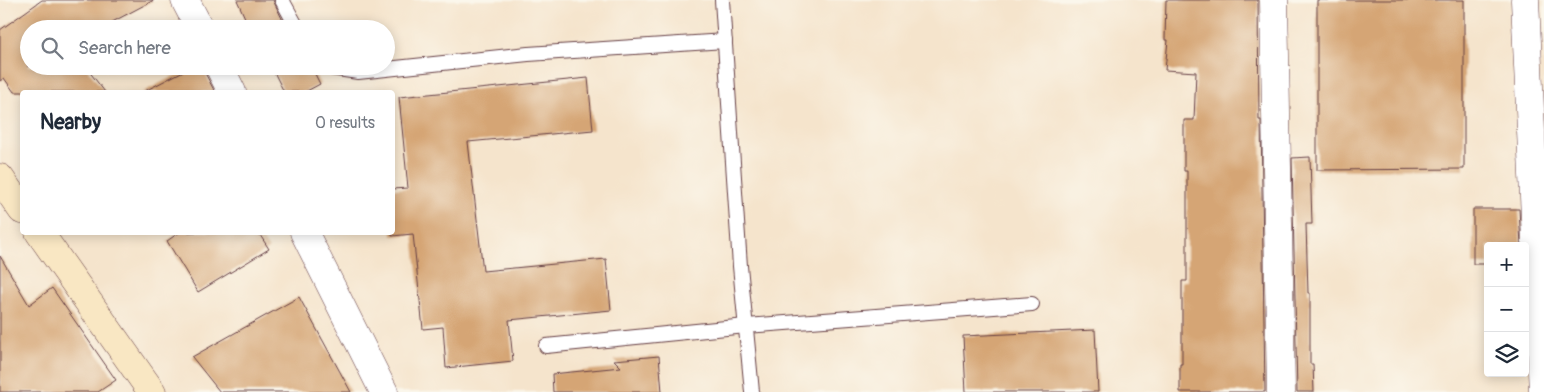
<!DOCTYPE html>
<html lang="en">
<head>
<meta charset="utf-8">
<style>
	body { margin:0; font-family:Pangolin,sans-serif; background:#f6f6f7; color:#1f2937 }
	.controls { position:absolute; right:15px; bottom:15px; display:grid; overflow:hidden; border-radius:5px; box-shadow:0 2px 12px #0003 }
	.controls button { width:45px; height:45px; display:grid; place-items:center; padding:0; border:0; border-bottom:1px solid #e0e1e3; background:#fff; color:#1f2937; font:25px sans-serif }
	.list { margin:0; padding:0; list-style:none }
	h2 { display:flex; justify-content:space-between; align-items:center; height:65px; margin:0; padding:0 20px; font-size:21px }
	h2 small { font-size:16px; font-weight:400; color:#747a83 }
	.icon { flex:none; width:28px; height:28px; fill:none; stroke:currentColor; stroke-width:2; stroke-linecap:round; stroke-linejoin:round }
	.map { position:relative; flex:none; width:1544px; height:392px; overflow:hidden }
	.search { position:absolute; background:#fff; box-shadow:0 2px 12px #0003; left:20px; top:20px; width:375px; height:55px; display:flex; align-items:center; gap:12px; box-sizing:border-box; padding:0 18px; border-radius:28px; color:#747a83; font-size:19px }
	.panel { position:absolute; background:#fff; box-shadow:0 2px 12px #0003; left:20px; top:90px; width:375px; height:145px; border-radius:5px }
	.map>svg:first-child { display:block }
</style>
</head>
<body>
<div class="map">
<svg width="1544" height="392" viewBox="0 0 1544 392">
	<rect width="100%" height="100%" fill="#fbf7ec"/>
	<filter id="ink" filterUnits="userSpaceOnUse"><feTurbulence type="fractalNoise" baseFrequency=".02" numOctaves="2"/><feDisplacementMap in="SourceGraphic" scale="10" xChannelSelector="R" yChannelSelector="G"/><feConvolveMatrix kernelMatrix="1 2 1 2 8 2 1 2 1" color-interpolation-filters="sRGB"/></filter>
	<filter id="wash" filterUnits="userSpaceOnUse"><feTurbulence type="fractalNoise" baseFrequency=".0096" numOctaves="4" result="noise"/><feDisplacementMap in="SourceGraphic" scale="20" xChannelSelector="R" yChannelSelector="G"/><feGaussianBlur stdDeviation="1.12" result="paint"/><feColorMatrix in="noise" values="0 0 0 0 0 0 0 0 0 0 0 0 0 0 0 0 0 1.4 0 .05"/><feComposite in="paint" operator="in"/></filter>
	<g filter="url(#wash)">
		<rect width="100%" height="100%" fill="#f5e4cc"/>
		<g id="blocks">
			<g fill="#d5a575">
				<path d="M 42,0 L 154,0 L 99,29 L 29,29 L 29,66 L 27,66 L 85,66 L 105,92 L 14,92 L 4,78 L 0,81 L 0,30 Z"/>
				<path d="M 237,0 L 273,0 L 287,29 L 250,29 Z"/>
				<path d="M 1166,0 L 1258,0 L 1259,120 L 1261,120 L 1265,392 L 1180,392 L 1180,364 L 1182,364 L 1182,281 L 1187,281 L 1187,171 L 1184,171 L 1184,120 L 1194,120 L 1196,72 L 1165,70 L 1168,40 L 1165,40 Z"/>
				<path d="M 1317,0 L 1464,0 L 1464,169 L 1317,170 Z"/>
				<path d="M 193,66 L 204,66 L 205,73 L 215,92 L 143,92 Z"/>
				<path d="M 271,66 L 311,66 L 320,84 L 305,92 L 284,92 Z"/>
				<path d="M 588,78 L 593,130 L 468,142 L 483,271 L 606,259 L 611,310 L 509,320 L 513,361 L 446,368 L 443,327 L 423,329 L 413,234 L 392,236 L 392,189 L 408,188 L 399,97 Z"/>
				<path d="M 1310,157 L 1312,224 L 1306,224 L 1308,293 L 1310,293 L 1310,364 L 1313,364 L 1314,392 L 1297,392 L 1292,158 Z"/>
				<path d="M 1473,209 L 1519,209 L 1521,246 L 1488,246 L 1488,264 L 1473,264 Z"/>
				<path d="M 180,232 L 258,232 L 269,249 L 198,292 L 167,241 Z"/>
				<path d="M 0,256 L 29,305 L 52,288 L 116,380 L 98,392 L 0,392 Z"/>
				<path d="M 299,297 L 351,392 L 220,392 L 192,357 Z"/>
				<path d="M 1095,330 L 1098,392 L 966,392 L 963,336 Z"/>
				<path d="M 659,356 L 662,392 L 553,392 L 552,374 L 621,367 L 614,360 Z"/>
			</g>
		</g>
	</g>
	<g filter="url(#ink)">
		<use href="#blocks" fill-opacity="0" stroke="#643d43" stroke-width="1"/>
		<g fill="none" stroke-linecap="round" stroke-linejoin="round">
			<defs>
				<g id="service">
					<path d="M 282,0 L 298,29"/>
					<path d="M 722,0 L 740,266 L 752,392"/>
					<path d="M 329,66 L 331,68 L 358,72 L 528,54 L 725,41"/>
					<path d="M 546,346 L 746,326 L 1032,304"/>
				</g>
				<g id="minor">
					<path d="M 1274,0 L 1281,392"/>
					<path d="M 1525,0 L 1543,392"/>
				</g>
				<g id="tertiary">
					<path d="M 185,0 L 200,29"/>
					<path d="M 219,66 L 232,92"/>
					<path d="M 304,232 L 384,392"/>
				</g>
				<g id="secondary">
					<path d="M 0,178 L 22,210"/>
					<path d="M 39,232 L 152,392"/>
				</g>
			</defs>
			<use href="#service" stroke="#643d43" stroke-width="16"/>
			<use href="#minor" stroke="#643d43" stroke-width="29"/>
			<use href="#tertiary" stroke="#643d43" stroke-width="29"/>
			<use href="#secondary" stroke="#643d43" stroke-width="29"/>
			<use href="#service" stroke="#fff" stroke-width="14"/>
			<use href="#minor" stroke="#fff" stroke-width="28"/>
			<use href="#tertiary" stroke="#fff" stroke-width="28"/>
			<use href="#secondary" stroke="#f9e7c3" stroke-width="28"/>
		</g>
	</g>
</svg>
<div class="controls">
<button>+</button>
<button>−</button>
<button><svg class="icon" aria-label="layers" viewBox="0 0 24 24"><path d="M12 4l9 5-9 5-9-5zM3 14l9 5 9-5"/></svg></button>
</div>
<div class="search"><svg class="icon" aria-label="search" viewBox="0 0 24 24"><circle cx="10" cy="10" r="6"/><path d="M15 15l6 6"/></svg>Search here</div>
<section class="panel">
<h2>Nearby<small>0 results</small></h2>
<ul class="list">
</ul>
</section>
</div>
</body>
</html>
